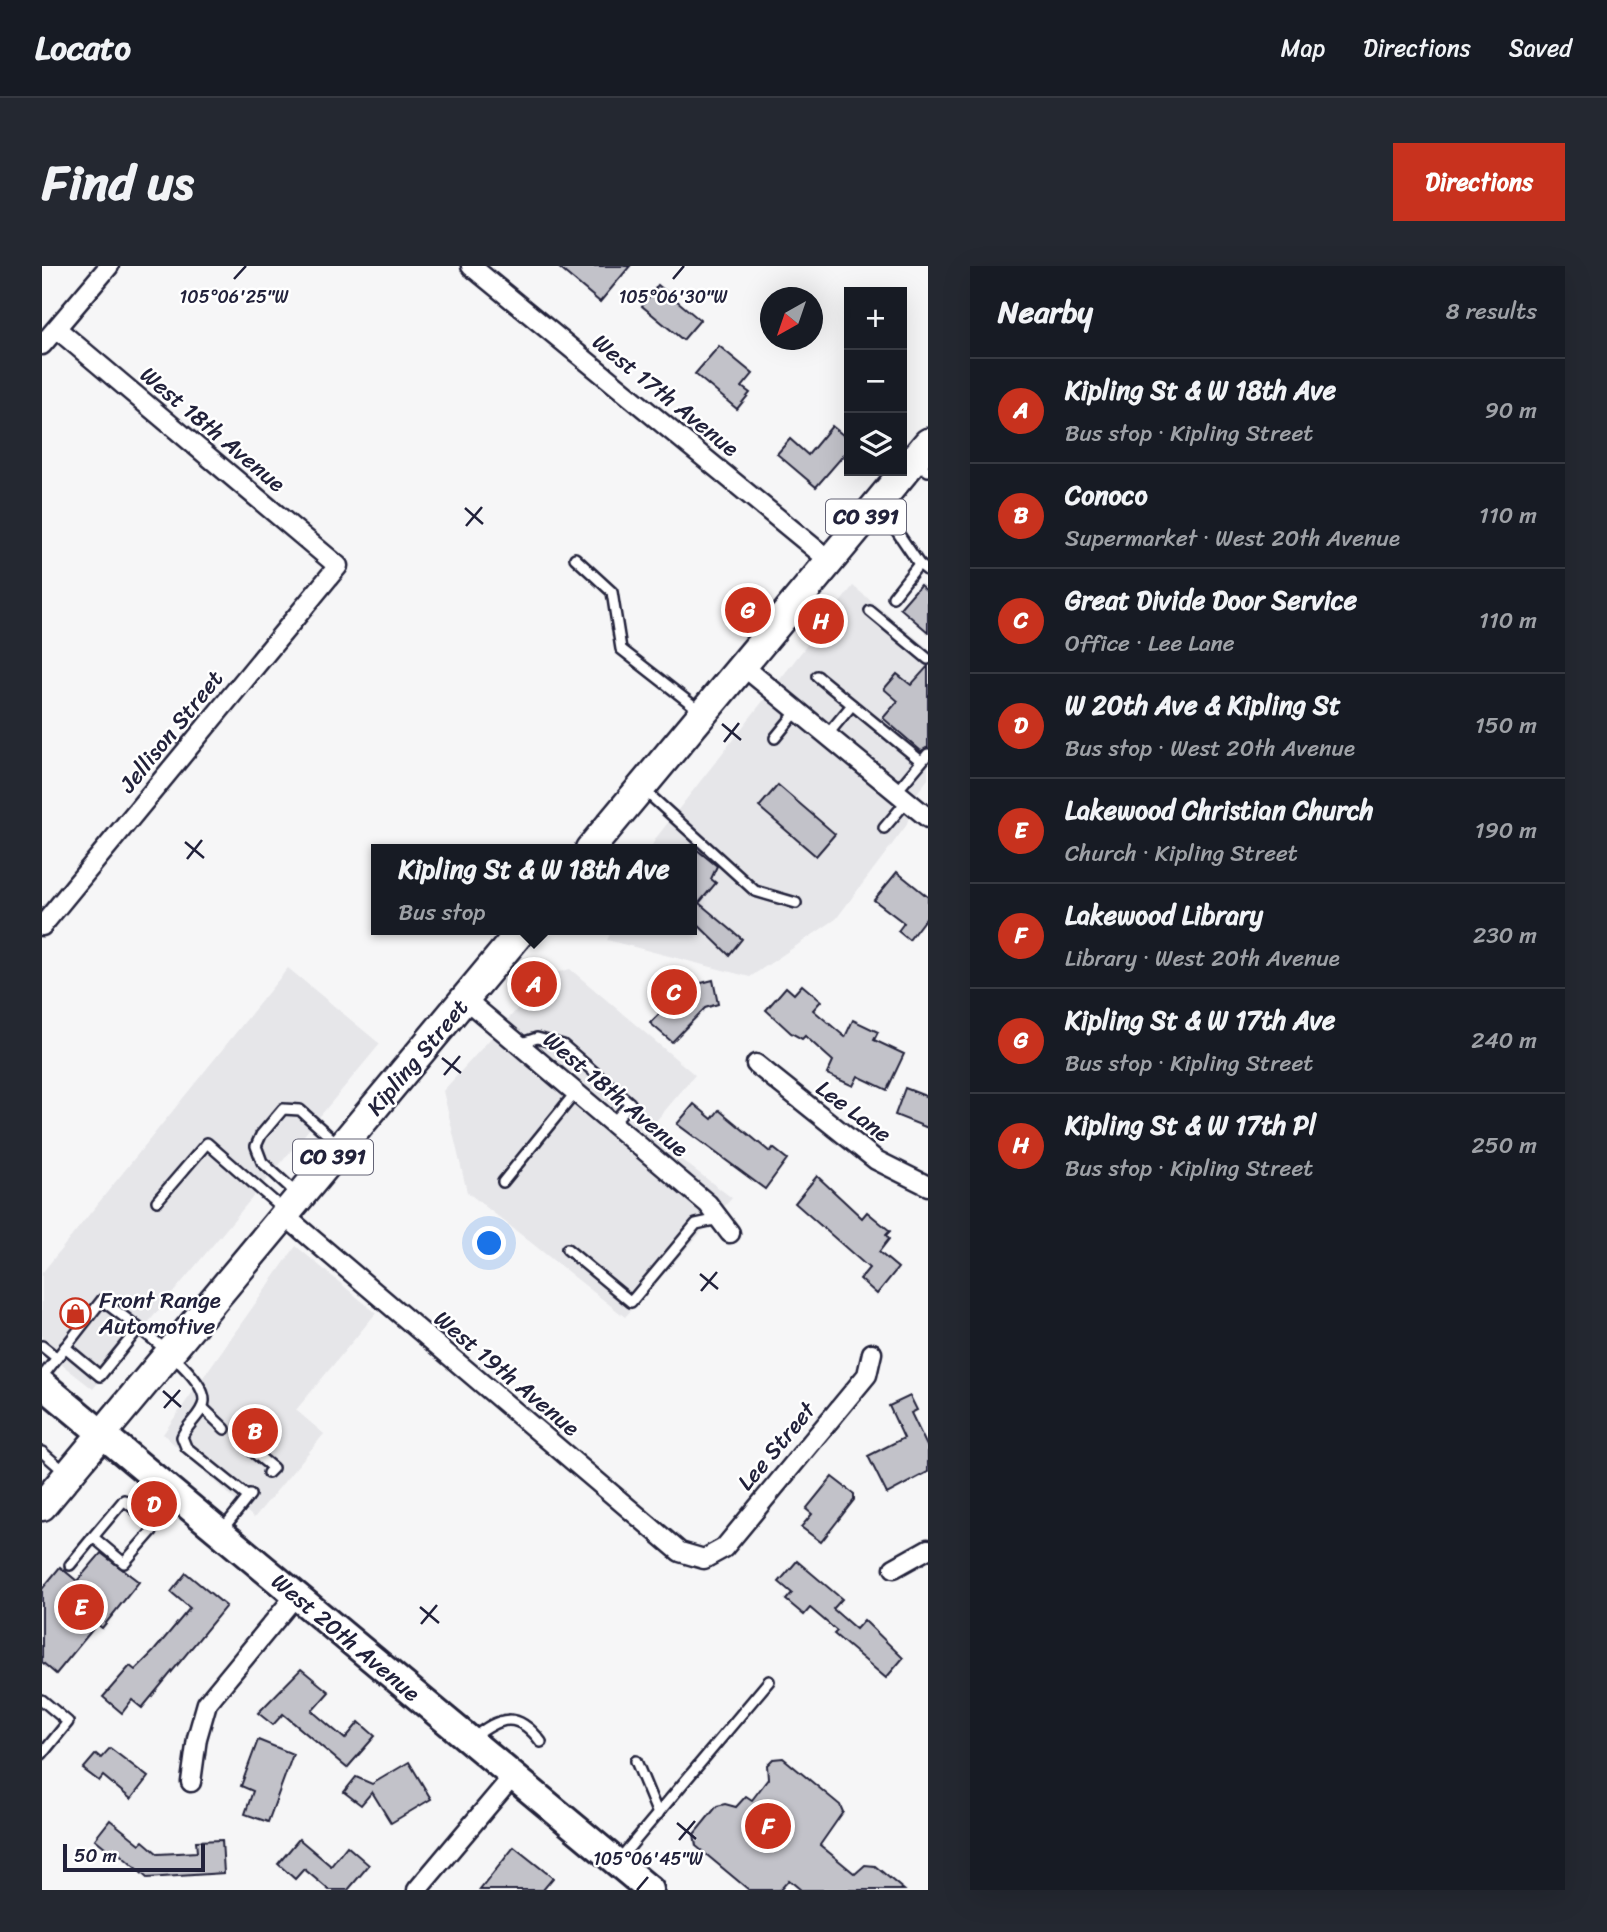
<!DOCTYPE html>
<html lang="en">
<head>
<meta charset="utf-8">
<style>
	body { margin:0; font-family:Sriracha,sans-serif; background:#242831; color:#f1f3f6 }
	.controls { position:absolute; right:21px; top:21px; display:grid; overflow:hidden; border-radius:0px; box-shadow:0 7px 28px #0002 }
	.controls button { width:63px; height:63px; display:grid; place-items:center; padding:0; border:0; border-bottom:2px solid #363941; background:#171b24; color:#f1f3f6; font:35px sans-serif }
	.compass { position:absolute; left:718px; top:21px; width:63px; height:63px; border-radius:50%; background:#171b24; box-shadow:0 7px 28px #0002; rotate:220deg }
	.scale { position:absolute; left:21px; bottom:18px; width:142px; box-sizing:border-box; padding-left:7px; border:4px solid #22223b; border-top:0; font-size:19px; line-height:24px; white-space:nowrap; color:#22223b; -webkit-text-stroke:5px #fff; paint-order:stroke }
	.you { position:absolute; left:448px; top:978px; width:24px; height:24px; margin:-18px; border:5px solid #fff; border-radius:50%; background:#1a73e8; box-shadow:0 0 0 10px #1a73e833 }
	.badge { display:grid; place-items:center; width:46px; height:46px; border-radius:50%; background:#c8321e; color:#fff; font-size:23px; font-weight:700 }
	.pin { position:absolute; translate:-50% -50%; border:4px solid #fff; box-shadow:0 2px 7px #0006 }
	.popup { position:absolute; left:329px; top:578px; width:326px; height:91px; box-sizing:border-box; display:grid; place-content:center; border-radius:0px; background:#171b24; filter:drop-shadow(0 2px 5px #0005); font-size:23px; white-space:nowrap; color:#9ea1a6 }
	.popup b { font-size:26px; color:#f1f3f6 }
	.popup::after { content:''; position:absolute; left:50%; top:100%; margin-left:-14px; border:14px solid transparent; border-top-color:#171b24 }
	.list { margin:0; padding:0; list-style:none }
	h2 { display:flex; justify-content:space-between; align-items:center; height:91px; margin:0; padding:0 28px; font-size:30px }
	h2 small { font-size:23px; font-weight:400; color:#9ea1a6 }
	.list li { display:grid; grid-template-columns:46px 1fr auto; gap:21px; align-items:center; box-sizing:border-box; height:105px; padding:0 28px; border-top:2px solid #363941 }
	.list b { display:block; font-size:26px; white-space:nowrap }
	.list p { margin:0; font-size:23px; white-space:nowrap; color:#9ea1a6 }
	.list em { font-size:23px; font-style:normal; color:#9ea1a6 }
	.icon { flex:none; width:38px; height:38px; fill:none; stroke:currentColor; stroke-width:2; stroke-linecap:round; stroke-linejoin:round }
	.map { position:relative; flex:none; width:886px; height:1624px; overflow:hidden; border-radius:0px }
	header { display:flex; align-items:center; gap:42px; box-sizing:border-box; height:98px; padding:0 35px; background:#171b24; border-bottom:2px solid #363941 }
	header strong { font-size:33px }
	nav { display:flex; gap:38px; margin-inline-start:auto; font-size:24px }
	.intro { display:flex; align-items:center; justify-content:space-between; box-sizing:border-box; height:168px; padding:0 42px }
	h1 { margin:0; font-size:49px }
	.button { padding:18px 32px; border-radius:0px; background:#c8321e; color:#fff; font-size:24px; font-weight:700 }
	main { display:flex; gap:42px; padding:0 42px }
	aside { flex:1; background:#171b24; border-radius:0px; box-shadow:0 7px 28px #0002 }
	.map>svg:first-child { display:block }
</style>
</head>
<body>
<header>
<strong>Locato</strong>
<nav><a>Map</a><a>Directions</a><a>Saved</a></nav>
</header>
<div class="intro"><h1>Find us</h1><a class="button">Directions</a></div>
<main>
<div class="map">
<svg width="886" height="1624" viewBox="0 0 886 1624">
	<rect width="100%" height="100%" fill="#f6f6f7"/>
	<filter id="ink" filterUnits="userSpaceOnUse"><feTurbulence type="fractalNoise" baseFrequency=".0143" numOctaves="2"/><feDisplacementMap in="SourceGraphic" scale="14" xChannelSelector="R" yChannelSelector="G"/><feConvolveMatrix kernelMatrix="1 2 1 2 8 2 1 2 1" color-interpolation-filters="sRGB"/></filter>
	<g filter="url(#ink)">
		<g fill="#e6e6e9">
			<path d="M 811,320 L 886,382 L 886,513 L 875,527 L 864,560 L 794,653 L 708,711 L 565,674 L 570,664 L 650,664 L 650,583 L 608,583 L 614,572 Z"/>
			<path d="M 246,702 L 338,778 L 51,1123 L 0,1083 L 0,1007 Z"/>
			<path d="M 528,703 L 653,809 L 604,867 L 690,932 L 583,1051 L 425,926 L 401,825 L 506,709 Z"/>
			<path d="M 254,980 L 334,1047 L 254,1144 L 282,1168 L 212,1252 L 121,1168 Z"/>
		</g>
		<g fill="#c2c2c9" stroke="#22223b" stroke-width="2">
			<path d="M 515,0 L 588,0 L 558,36 Z"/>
			<path d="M 616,19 L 658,54 L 641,74 L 600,40 Z"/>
			<path d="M 677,80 L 711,108 L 700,121 L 708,127 L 695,143 L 653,108 Z"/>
			<path d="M 790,160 L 807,174 L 807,183 L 774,221 L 735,188 L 748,173 L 766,189 Z"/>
			<path d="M 878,319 L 886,326 L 886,366 L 858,342 Z"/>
			<path d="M 886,400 L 886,481 L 879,485 L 841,452 L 856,435 L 842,423 L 855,408 L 869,419 Z"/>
			<path d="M 736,519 L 793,568 L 774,590 L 717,541 Z"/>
			<path d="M 649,579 L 675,600 L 669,613 L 674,617 L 657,637 L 700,673 L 687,689 L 649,652 Z"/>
			<path d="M 855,606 L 886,631 L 886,649 L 867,674 L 856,665 L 862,657 L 832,634 Z"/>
			<path d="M 671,714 L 676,738 L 663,742 L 630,776 L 608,757 L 620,745 L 614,740 L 628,722 L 637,729 L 644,721 Z"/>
			<path d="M 760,719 L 779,735 L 771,744 L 803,771 L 811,754 L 836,766 L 832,774 L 862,788 L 845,824 L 816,810 L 811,820 L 785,808 L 791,795 L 763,770 L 760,773 L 749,767 L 724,744 L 744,721 L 752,728 Z"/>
			<path d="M 863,822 L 886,831 L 886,862 L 853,849 Z"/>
			<path d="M 652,838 L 670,853 L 677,844 L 728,886 L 731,882 L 745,893 L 723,923 L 635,858 Z"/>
			<path d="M 775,910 L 820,952 L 825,946 L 848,965 L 844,969 L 847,973 L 837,986 L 856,1002 L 835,1028 L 818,1013 L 827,1002 L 753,937 Z"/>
			<path d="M 868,1130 L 875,1144 L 869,1147 L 886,1182 L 886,1206 L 845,1228 L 826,1190 L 862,1172 L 847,1140 Z"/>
			<path d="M 790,1211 L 812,1228 L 812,1234 L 779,1276 L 759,1261 L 770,1248 L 764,1243 Z"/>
			<path d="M 59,1287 L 97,1316 L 60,1362 L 55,1358 L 14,1408 L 0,1396 L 0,1323 L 18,1301 L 35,1315 Z"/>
			<path d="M 755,1295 L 800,1333 L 791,1343 L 814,1363 L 822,1354 L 861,1392 L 844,1412 L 792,1368 L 795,1365 L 768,1342 L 762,1349 L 744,1334 L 750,1327 L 737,1316 Z"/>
			<path d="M 144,1307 L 184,1340 L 100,1442 L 90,1434 L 80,1447 L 61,1431 L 88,1400 L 93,1404 L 111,1386 L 148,1342 L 129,1326 Z"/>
			<path d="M 259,1403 L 287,1426 L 270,1445 L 303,1473 L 317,1456 L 333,1470 L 305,1502 L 241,1448 L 231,1459 L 216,1447 Z"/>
			<path d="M 216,1474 L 251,1488 L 226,1556 L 203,1548 L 211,1525 L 199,1520 Z"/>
			<path d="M 68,1482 L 106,1511 L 89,1533 L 61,1510 L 57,1515 L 41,1503 L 54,1488 L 59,1492 Z"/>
			<path d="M 741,1492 L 798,1539 L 801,1546 L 778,1579 L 813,1608 L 823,1599 L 833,1600 L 862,1624 L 759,1624 L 747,1614 L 738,1624 L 707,1624 L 654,1580 L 652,1568 L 675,1540 L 683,1538 L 694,1541 L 704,1530 L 710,1534 L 726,1513 L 725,1499 L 731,1493 Z"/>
			<path d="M 367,1496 L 389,1533 L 349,1557 L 330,1526 L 319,1539 L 302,1526 L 314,1511 L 330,1518 Z"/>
			<path d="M 68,1554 L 98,1578 L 101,1575 L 116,1588 L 155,1586 L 154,1575 L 180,1574 L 182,1607 L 105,1612 L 72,1583 L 69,1586 L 53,1573 Z"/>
			<path d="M 257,1573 L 289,1600 L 305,1580 L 327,1599 L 306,1624 L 287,1624 L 262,1603 L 253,1613 L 236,1598 Z"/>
			<path d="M 472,1581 L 511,1612 L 501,1624 L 438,1624 Z"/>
		</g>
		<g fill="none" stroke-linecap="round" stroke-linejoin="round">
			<defs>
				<g id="lane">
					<path d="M 873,196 L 886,205"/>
					<path d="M 837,239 L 877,298 L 886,305"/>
					<path d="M 533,292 L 570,326 L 579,383 L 657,444"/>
					<path d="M 851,331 L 877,298"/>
					<path d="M 828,345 L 886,393"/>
					<path d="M 775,410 L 879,495"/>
					<path d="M 785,469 L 810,439"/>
					<path d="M 733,472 L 755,445"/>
					<path d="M 601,523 L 713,625 L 754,637"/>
					<path d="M 854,526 L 886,488"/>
					<path d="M 842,562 L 865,535"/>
					<path d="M 477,778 L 495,772 L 521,779 L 588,837 L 571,857"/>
					<path d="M 461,916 L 534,826"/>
					<path d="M 254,927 L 220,896 L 214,880 L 219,869 L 241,843 L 258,844 L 297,879"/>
					<path d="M 115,935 L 165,877 L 243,945"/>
					<path d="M 525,983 L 589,1036 L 654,958 L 677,953"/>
					<path d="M 0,1080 L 15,1092"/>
					<path d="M 23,1081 L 58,1110 L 96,1063"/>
					<path d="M 0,1111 L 60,1034 C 82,1052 164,1107 162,1135 C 161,1148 144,1159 140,1171 L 144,1181 L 206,1231"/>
					<path d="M 161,1142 L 183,1163"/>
					<path d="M 205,1181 L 231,1202 L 226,1207"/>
					<path d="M 0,1186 L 23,1206"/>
					<path d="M 114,1261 L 82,1234 L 51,1271 L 82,1297 L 137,1234"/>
					<path d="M 180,1264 L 208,1229"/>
					<path d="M 28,1299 L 51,1271"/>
					<path d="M 0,1434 L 26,1456 L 0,1488"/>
					<path d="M 431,1472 C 458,1451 475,1444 499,1476"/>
					<path d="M 594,1495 L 616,1548"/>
					<path d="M 576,1595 L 727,1415"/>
				</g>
				<g id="street">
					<path d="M 429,0 L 788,295"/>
					<path d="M 0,79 L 67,0"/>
					<path d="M 701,400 L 886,552"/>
					<path d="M 0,660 L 296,300 L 15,63"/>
					<path d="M 423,733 L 666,938 L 688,967"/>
					<path d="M 714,798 L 834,894 L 886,920"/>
					<path d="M 242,949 L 638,1286 L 662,1293 L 682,1282 L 825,1109 L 830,1087"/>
					<path d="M 852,1302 L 886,1283"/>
					<path d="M 149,1516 L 155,1472 L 165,1437 L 254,1329"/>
					<path d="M 375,1624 L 471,1510"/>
				</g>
				<path id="secondary" d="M 0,1118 L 608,1624"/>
				<g id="primary">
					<path d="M 548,583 L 886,177"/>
					<path d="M 0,1240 L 480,664"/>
				</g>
			</defs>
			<use href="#lane" stroke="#22223b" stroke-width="14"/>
			<use href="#street" stroke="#22223b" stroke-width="23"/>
			<use href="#secondary" stroke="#22223b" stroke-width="32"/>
			<use href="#primary" stroke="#22223b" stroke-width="33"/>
			<use href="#lane" stroke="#fff" stroke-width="9"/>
			<use href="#street" stroke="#fff" stroke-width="18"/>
			<use href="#secondary" stroke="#fff" stroke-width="26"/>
			<use href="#primary" stroke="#fff" stroke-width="28"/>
		</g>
	</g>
	<path fill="none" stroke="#22223b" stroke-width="2.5" d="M 192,13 L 204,0M 631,13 L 642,0M 423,242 L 441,258M 424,260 L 440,241M 680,458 L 699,474M 682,476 L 697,457M 143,576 L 162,592M 145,593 L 160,574M 400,792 L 419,807M 402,809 L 418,790M 658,1008 L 676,1023M 659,1025 L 675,1006M 121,1125 L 139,1141M 122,1142 L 138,1124M 378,1341 L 397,1357M 379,1358 L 395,1339M 635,1557 L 654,1573M 637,1574 L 653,1555M 595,1624 L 606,1611"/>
	<defs>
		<symbol id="shop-ring" viewBox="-11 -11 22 22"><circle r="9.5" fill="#fff" stroke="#c8321e" stroke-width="1.5"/><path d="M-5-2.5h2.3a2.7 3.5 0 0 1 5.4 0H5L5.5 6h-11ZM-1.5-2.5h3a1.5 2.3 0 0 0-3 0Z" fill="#c8321e"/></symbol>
	</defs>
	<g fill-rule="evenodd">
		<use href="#shop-ring" x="16" y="1030" width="35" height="35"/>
	</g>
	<g text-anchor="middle" stroke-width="5" stroke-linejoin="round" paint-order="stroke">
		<g fill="#fff" stroke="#646476" stroke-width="2">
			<rect x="784" y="233.5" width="80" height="35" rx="5"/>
			<rect x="251" y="873.5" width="80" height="35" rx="5"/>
		</g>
		<g font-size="21" font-weight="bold" fill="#22223b">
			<text x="824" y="258">CO 391</text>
			<text x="291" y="898">CO 391</text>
		</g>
		<g font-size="23" fill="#22223b" stroke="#fff">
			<text transform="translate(624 129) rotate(39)" y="8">West 17th Avenue</text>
			<text transform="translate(171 163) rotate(40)" y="8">West 18th Avenue</text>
			<text transform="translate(129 465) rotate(-51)" y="8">Jellison Street</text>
			<text transform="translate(375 791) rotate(-50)" y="8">Kipling Street</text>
			<text transform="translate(574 828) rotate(40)" y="8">West 18th Avenue</text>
			<text transform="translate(812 845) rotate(37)" y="8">Lee Lane</text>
			<text transform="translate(465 1107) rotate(40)" y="8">West 19th Avenue</text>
			<text transform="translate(734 1180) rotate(-50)" y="8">Lee Street</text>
			<text transform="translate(304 1371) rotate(40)" y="8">West 20th Avenue</text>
		</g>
		<g font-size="23" fill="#22223b" stroke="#fff" text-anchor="start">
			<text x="57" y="1042">Front Range<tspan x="57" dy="26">Automotive</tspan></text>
		</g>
	</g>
	<g font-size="18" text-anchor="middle" fill="#22223b" stroke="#fff" stroke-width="5" stroke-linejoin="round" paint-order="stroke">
		<text x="192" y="37">105°06'25"W</text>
		<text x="631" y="37">105°06'30"W</text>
		<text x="606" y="1599">105°06'45"W</text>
	</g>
</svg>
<div class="controls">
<button>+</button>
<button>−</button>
<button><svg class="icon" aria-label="layers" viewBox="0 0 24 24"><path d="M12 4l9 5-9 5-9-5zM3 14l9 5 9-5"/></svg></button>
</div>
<svg class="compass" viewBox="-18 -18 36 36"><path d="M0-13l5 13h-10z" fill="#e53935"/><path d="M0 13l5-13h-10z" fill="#9ea1a6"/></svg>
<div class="scale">50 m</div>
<div class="you"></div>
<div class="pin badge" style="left:492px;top:718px">A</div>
<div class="popup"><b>Kipling St &amp; W 18th Ave</b>Bus stop</div>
<div class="pin badge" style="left:213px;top:1165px">B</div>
<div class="pin badge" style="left:632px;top:726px">C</div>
<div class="pin badge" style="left:112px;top:1238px">D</div>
<div class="pin badge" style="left:39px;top:1341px">E</div>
<div class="pin badge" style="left:726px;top:1560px">F</div>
<div class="pin badge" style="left:706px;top:344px">G</div>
<div class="pin badge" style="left:779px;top:355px">H</div>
</div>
<aside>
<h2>Nearby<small>8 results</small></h2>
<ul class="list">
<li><span class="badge">A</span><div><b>Kipling St &amp; W 18th Ave</b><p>Bus stop · Kipling Street</p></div><em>90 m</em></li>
<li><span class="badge">B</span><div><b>Conoco</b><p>Supermarket · West 20th Avenue</p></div><em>110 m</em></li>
<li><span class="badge">C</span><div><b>Great Divide Door Service</b><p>Office · Lee Lane</p></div><em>110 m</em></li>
<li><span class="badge">D</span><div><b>W 20th Ave &amp; Kipling St</b><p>Bus stop · West 20th Avenue</p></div><em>150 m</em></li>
<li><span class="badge">E</span><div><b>Lakewood Christian Church</b><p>Church · Kipling Street</p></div><em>190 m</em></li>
<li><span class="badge">F</span><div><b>Lakewood Library</b><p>Library · West 20th Avenue</p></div><em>230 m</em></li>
<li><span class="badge">G</span><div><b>Kipling St &amp; W 17th Ave</b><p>Bus stop · Kipling Street</p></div><em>240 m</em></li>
<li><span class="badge">H</span><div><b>Kipling St &amp; W 17th Pl</b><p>Bus stop · Kipling Street</p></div><em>250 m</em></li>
</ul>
</aside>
</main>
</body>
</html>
